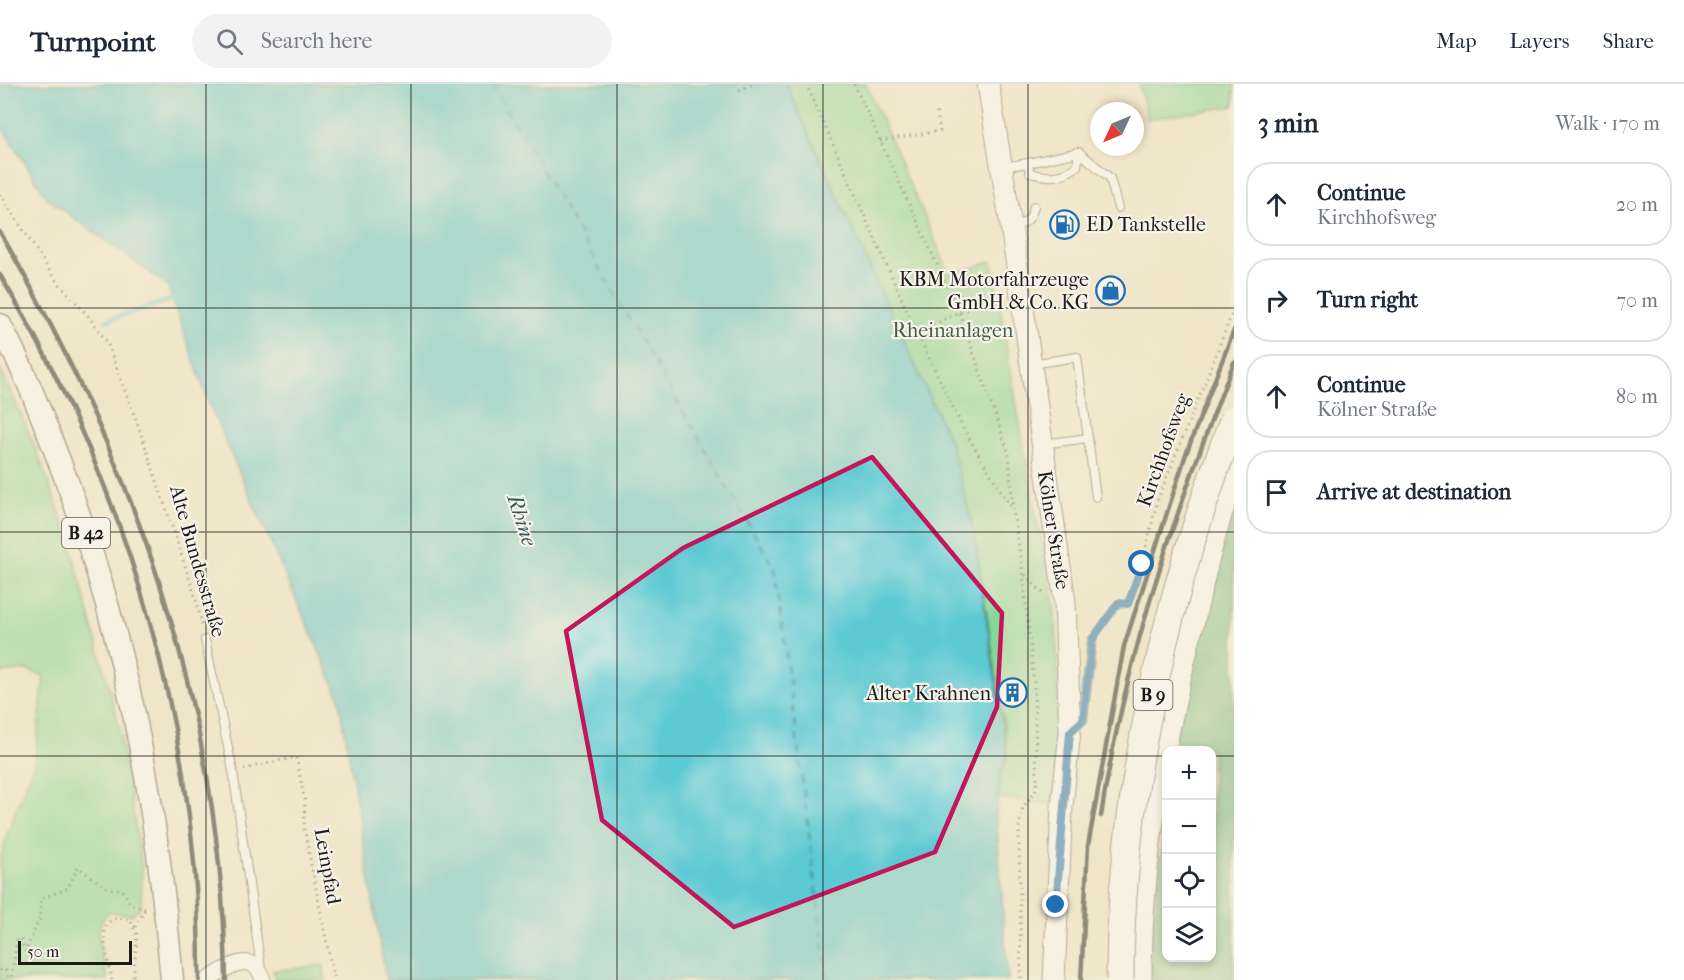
<!DOCTYPE html>
<html lang="en">
<head>
<meta charset="utf-8">
<style>
	body { margin:0; font-family:"IM FELL French Canon",serif; background:#f2f2f3; color:#1f2937 }
	.controls { position:absolute; right:18px; bottom:18px; display:grid; overflow:hidden; border-radius:12px; box-shadow:0 3px 9px #0003 }
	.controls button { width:54px; height:54px; display:grid; place-items:center; padding:0; border:0; border-bottom:2px solid #e0e1e3; background:#fff; color:#1f2937; font:30px sans-serif }
	.compass { position:absolute; left:1090px; top:18px; width:54px; height:54px; border-radius:50%; background:#fff; box-shadow:0 3px 9px #0003; rotate:226deg }
	.scale { position:absolute; left:18px; bottom:15px; width:114px; box-sizing:border-box; padding-left:6px; border:3px solid #1c1c1c; border-top:0; font-size:16px; line-height:21px; white-space:nowrap; color:#1c1c1c; -webkit-text-stroke:4px #f7f3e8; paint-order:stroke }
	.stop { position:absolute; width:18px; height:18px; margin:-14px; border:4px solid #1f6fb2; border-radius:50%; background:#fff }
	.stop.end { background:#1f6fb2; border-color:#fff; box-shadow:0 2px 6px #0008 }
	.list { margin:0; padding:0; list-style:none }
	h2 { display:flex; justify-content:space-between; align-items:center; height:78px; margin:0; padding:0 24px; font-size:26px }
	h2 small { font-size:20px; font-weight:400; color:#747a83 }
	.list li { display:grid; grid-template-columns:39px 1fr auto; gap:18px; align-items:center; box-sizing:border-box; height:84px; margin:0 12px 12px; padding:0 12px; border:2px solid #e0e1e3; border-radius:24px }
	.list b { display:block; font-size:22px; white-space:nowrap }
	.list p { margin:0; font-size:20px; white-space:nowrap; color:#747a83 }
	.list em { font-size:20px; font-style:normal; color:#747a83 }
	.icon { flex:none; width:33px; height:33px; fill:none; stroke:currentColor; stroke-width:2; stroke-linecap:round; stroke-linejoin:round }
	.map { position:relative; flex:none; width:1234px; height:896px; overflow:hidden }
	header { display:flex; align-items:center; gap:36px; box-sizing:border-box; height:84px; padding:0 30px; background:#fff; border-bottom:2px solid #e0e1e3 }
	header strong { font-size:28px }
	nav { display:flex; gap:33px; margin-inline-start:auto; font-size:21px }
	.search { width:420px; height:54px; background:#f2f2f3; display:flex; align-items:center; gap:15px; box-sizing:border-box; padding:0 21px; border-radius:33px; color:#747a83; font-size:22px }
	main { display:flex }
	aside { flex:1; background:#fff }
	.map>svg:first-child { display:block }
</style>
</head>
<body>
<header>
<strong>Turnpoint</strong>
<div class="search"><svg class="icon" aria-label="search" viewBox="0 0 24 24"><circle cx="10" cy="10" r="6"/><path d="M15 15l6 6"/></svg>Search here</div>
<nav><a>Map</a><a>Layers</a><a>Share</a></nav>
</header>
<main>
<div class="map">
<svg width="1234" height="896" viewBox="0 0 1234 896">
	<rect width="100%" height="100%" fill="#f7f3e8"/>
	<filter id="ink" filterUnits="userSpaceOnUse"><feTurbulence type="fractalNoise" baseFrequency=".0167" numOctaves="2"/><feDisplacementMap in="SourceGraphic" scale="12" xChannelSelector="R" yChannelSelector="G"/><feConvolveMatrix kernelMatrix="1 2 1 2 8 2 1 2 1" color-interpolation-filters="sRGB"/></filter>
	<filter id="wash" filterUnits="userSpaceOnUse"><feTurbulence type="fractalNoise" baseFrequency=".008" numOctaves="4" result="noise"/><feDisplacementMap in="SourceGraphic" scale="24" xChannelSelector="R" yChannelSelector="G"/><feGaussianBlur stdDeviation="1.35" result="paint"/><feColorMatrix in="noise" values="0 0 0 0 0 0 0 0 0 0 0 0 0 0 0 0 0 1.4 0 .05"/><feComposite in="paint" operator="in"/></filter>
	<g filter="url(#wash)">
		<rect width="100%" height="100%" fill="#f0e5c9"/>
		<g fill="#83d89a" stroke="#507a5b" stroke-width="1.5">
			<path d="M 786,0 L 866,0 L 950,191 L 992,177 L 1036,435 C 1066,526 1057,626 1054,720 L 998,714 L 1000,693 L 1007,675 L 1005,649 L 973,444 L 951,360 Z"/>
			<path d="M 1139,0 L 1234,0 L 1234,22 L 1148,35 Z"/>
			<path d="M 0,284 L 36,365 L 67,448 L 119,641 L 142,784 L 141,823 L 132,831 L 109,828 C 89,845 104,875 108,896 L 0,896 L 0,778 L 7,750 L 35,677 L 44,592 L 27,586 L 0,589 Z"/>
			<path d="M 323,881 L 326,896 L 275,896 L 273,887 Z"/>
		</g>
		<path fill="#6ab882" stroke="#436a4f" stroke-width="1.5" d="M 1234,426 L 1234,896 L 1151,896 L 1150,864 L 1166,724 L 1166,874 L 1212,874 L 1212,666 L 1174,666 L 1182,605 Z"/>
		<path fill="#5cc9d3" stroke="#3c7278" stroke-width="1.5" d="M 0,0 L 786,0 L 951,360 L 973,444 L 1007,671 L 1000,693 L 996,732 L 1008,896 L 386,896 L 339,612 L 212,327 L 167,201 L 48,115 L 0,40 Z"/>
		<g fill="none" stroke-linecap="round" stroke-linejoin="round">
			<path stroke="#5cc9d3" stroke-width="4.5" d="M 105,237 L 177,214"/>
			<path stroke="#32595c" stroke-width="1.5" stroke-dasharray="8 6" stroke-linecap="butt" d="M 492,0 L 775,485 L 828,896"/>
		</g>
	</g>
	<g filter="url(#ink)">
		<g fill="none" stroke-linecap="round" stroke-linejoin="round">
			<defs>
				<g id="lane">
					<path d="M 1028,79 L 1079,68 L 1110,94 L 1118,124"/>
					<path d="M 1003,83 L 1028,79 L 1029,84"/>
					<path d="M 1030,89 C 1048,94 1063,94 1077,82 L 1079,68"/>
					<path d="M 1013,143 C 1026,139 1031,136 1034,122"/>
					<path d="M 1031,280 L 1077,273 L 1096,413"/>
					<path d="M 1043,360 L 1088,354"/>
					<path d="M 205,556 L 233,687 L 261,884"/>
					<path d="M 1073,645 L 1083,636 L 1092,556"/>
				</g>
				<path id="street" d="M 207,896 C 225,885 253,863 263,896"/>
				<path id="secondary" d="M 988,0 L 1012,148 L 1065,518 L 1070,648 L 1062,722 L 1054,896"/>
				<path id="primary" d="M 0,241 C 23,283 41,329 58,374 C 125,546 156,713 172,896"/>
				<path id="highway" d="M 1138,896 C 1138,775 1161,657 1190,540 C 1202,488 1214,435 1234,386"/>
			</defs>
			<use href="#lane" stroke="#666259" stroke-width="10"/>
			<use href="#street" stroke="#666259" stroke-width="17"/>
			<use href="#secondary" stroke="#666259" stroke-width="23"/>
			<use href="#primary" stroke="#666259" stroke-width="25"/>
			<use href="#highway" stroke="#666259" stroke-width="29"/>
			<g stroke="#666259" stroke-width="3" stroke-dasharray="1.5 4.5" stroke-linecap="butt">
				<path d="M 806,0 L 917,249 L 965,348 L 1012,425"/>
				<path d="M 854,0 L 959,228 L 1009,370 L 1013,426 L 1023,489 L 1034,600 L 1037,700 C 1035,711 1030,713 1024,722 C 1020,730 1020,739 1019,748 L 1021,896"/>
				<path d="M 739,6 L 753,0"/>
				<path d="M 880,57 L 940,47 L 936,25"/>
				<path d="M 0,110 L 55,195 L 89,233 L 107,258 L 143,355 L 195,512 L 203,545"/>
				<path d="M 917,249 L 959,228 L 1004,214"/>
				<path d="M 1025,491 L 1045,511"/>
				<path d="M 1128,520 L 1142,480 L 1157,418 L 1234,225"/>
				<path d="M 1098,549 L 1117,519 L 1131,520"/>
				<path d="M 244,685 L 296,673 L 305,717 L 304,744 L 334,896"/>
				<path d="M 135,843 L 146,824"/>
				<path d="M 0,886 L 5,885 L 8,893 L 12,893 L 17,855 L 21,855 L 25,868 L 39,836 L 41,815 L 68,804 L 78,783 L 107,804 L 123,806 L 130,820 L 146,825"/>
				<path d="M 112,896 C 109,874 89,825 130,836 L 137,851 L 133,896"/>
			</g>
			<use href="#lane" stroke="#fff" stroke-width="8"/>
			<use href="#street" stroke="#fff" stroke-width="15"/>
			<use href="#secondary" stroke="#fff" stroke-width="21"/>
			<use href="#primary" stroke="#fff" stroke-width="22"/>
			<use href="#highway" stroke="#fff" stroke-width="27"/>
			<g stroke="#1c1c1c" stroke-width="4.5">
				<path d="M 0,148 C 136,384 221,621 226,896"/>
				<path d="M 0,191 C 127,401 200,650 199,896"/>
				<path d="M 1101,732 C 1125,574 1176,425 1234,278"/>
				<path d="M 1081,896 L 1088,762 L 1124,562 L 1186,370 L 1234,246"/>
			</g>
			<defs>
				<path id="highway-bridge" d="M 1120,896 C 1120,712 1167,506 1234,335"/>
			</defs>
			<use href="#highway-bridge" stroke="#666259" stroke-width="29" stroke-linecap="butt"/>
			<use href="#highway-bridge" stroke="#fff" stroke-width="27"/>
		</g>
	</g>
	<g fill="none" stroke-linecap="round" stroke-linejoin="round" filter="url(#ink)">
		<path stroke="#1f6fb2" stroke-width="8" d="M 1056,821 L 1070,648 L 1083,636 L 1092,556 L 1118,519 L 1128,520 L 1142,480"/>
	</g>
	<path d="M0 0H1234V896H0ZM 872,373 L 1002,529 L 997,623 L 935,768 L 734,843 L 602,736 L 566,547 L 683,464 Z" fill="#f0e5c9" fill-opacity=".55" fill-rule="evenodd"/>
	<path fill="none" stroke="#c2185b" stroke-width="4.5" stroke-linejoin="round" d="M 872,373 L 1002,529 L 997,623 L 935,768 L 734,843 L 602,736 L 566,547 L 683,464 Z"/>
	<path fill="none" stroke="#1c1c1c" stroke-width="1.5" stroke-opacity="0.55" d="M 206,0 L 206,896M 411,0 L 411,896M 617,0 L 617,896M 823,0 L 823,896M 1028,0 L 1028,896M 0,224 L 1234,224M 0,448 L 1234,448M 0,672 L 1166,672M 1212,672 L 1234,672"/>
	<defs>
		<symbol id="fuel-ring" viewBox="-11 -11 22 22"><circle r="9.5" fill="#f7f3e8" stroke="#1f6fb2" stroke-width="1.5"/><path d="M-5.5-6h7V0h2V4h1.3V-2.5L3-4.5l.8-.8L6-3V5H2.5V1h-1V6h-7ZM-4.2-4.7v3.2H.2V-4.7Z" fill="#1f6fb2"/></symbol>
		<symbol id="shop-ring" viewBox="-11 -11 22 22"><circle r="9.5" fill="#f7f3e8" stroke="#1f6fb2" stroke-width="1.5"/><path d="M-5-2.5h2.3a2.7 3.5 0 0 1 5.4 0H5L5.5 6h-11ZM-1.5-2.5h3a1.5 2.3 0 0 0-3 0Z" fill="#1f6fb2"/></symbol>
		<symbol id="building-ring" viewBox="-11 -11 22 22"><circle r="9.5" fill="#f7f3e8" stroke="#1f6fb2" stroke-width="1.5"/><path d="M-4-6H4V6H1V3H-1V6H-4ZM-2.5-4.3h1.7v1.8h-1.7ZM.8-4.3h1.7v1.8H.8ZM-2.5-1h1.7V.8h-1.7ZM.8-1h1.7V.8H.8Z" fill="#1f6fb2"/></symbol>
	</defs>
	<g fill-rule="evenodd">
		<use href="#fuel-ring" x="1048" y="124" width="33" height="33"/>
		<use href="#shop-ring" x="1094" y="190" width="33" height="33"/>
		<use href="#building-ring" x="996" y="592" width="33" height="33"/>
	</g>
	<g text-anchor="middle" stroke-width="4.5" stroke-linejoin="round" paint-order="stroke">
		<g fill="#f7f3e8" stroke="#5e5c59" stroke-width="1.5">
			<rect x="62" y="434" width="48" height="30" rx="4.5"/>
			<rect x="1133.5" y="596" width="39" height="30" rx="4.5"/>
		</g>
		<g font-size="18" font-weight="bold" fill="#1c1c1c">
			<text x="86" y="455">B 42</text>
			<text x="1153" y="617">B 9</text>
		</g>
		<g font-size="20" fill="#1c1c1c" stroke="#f7f3e8" text-anchor="end">
			<text x="1086" y="147" text-anchor="start">ED Tankstelle</text>
			<text x="1089" y="202">KBM Motorfahrzeuge<tspan x="1089" dy="23">GmbH &amp; Co. KG</tspan></text>
			<text x="991" y="616">Alter Krahnen</text>
		</g>
		<g font-size="20" fill="#405e48" stroke="#f7f3e8">
			<text x="953" y="253">Rheinanlagen</text>
		</g>
		<g font-size="20" fill="#1c1c1c" stroke="#f7f3e8">
			<text transform="translate(1163 366) rotate(-70)" y="7">Kirchhofsweg</text>
			<text transform="translate(1054 446) rotate(81)" y="7">Kölner Straße</text>
			<text transform="translate(198 477) rotate(74)" y="7">Alte Bundesstraße</text>
			<text transform="translate(328 782) rotate(80)" y="7">Leinpfad</text>
		</g>
		<g font-size="21" font-style="italic" fill="#32595c" stroke="#f7f3e8">
			<text transform="translate(522 436) rotate(72)" y="7">Rhine</text>
		</g>
	</g>
</svg>
<div class="controls">
<button>+</button>
<button>−</button>
<button><svg class="icon" aria-label="locate" viewBox="0 0 24 24"><circle cx="12" cy="12" r="6"/><path d="M12 2v4M12 18v4M2 12h4M18 12h4"/></svg></button>
<button><svg class="icon" aria-label="layers" viewBox="0 0 24 24"><path d="M12 4l9 5-9 5-9-5zM3 14l9 5 9-5"/></svg></button>
</div>
<svg class="compass" viewBox="-18 -18 36 36"><path d="M0-13l5 13h-10z" fill="#e53935"/><path d="M0 13l5-13h-10z" fill="#747a83"/></svg>
<div class="scale">50 m</div>
<div class="stop" style="left:1142px;top:480px"></div>
<div class="stop end" style="left:1056px;top:821px"></div>
</div>
<aside>
<h2>3 min<small>Walk · 170 m</small></h2>
<ul class="list">
<li><svg class="icon" aria-label="ahead" viewBox="0 0 24 24"><path d="M12 20V5M6 11l6-6 6 6"/></svg><div><b>Continue</b><p>Kirchhofsweg</p></div><em>20 m</em></li>
<li><svg class="icon" aria-label="right" viewBox="0 0 24 24"><path d="M7 20v-9h11M14 6l5 5-5 5"/></svg><div><b>Turn right</b></div><em>70 m</em></li>
<li><svg class="icon" aria-label="ahead" viewBox="0 0 24 24"><path d="M12 20V5M6 11l6-6 6 6"/></svg><div><b>Continue</b><p>Kölner Straße</p></div><em>80 m</em></li>
<li><svg class="icon" aria-label="arrive" viewBox="0 0 24 24"><path d="M6 21V4h12l-3 4 3 4H6"/></svg><div><b>Arrive at destination</b></div></li>
</ul>
</aside>
</main>
</body>
</html>
